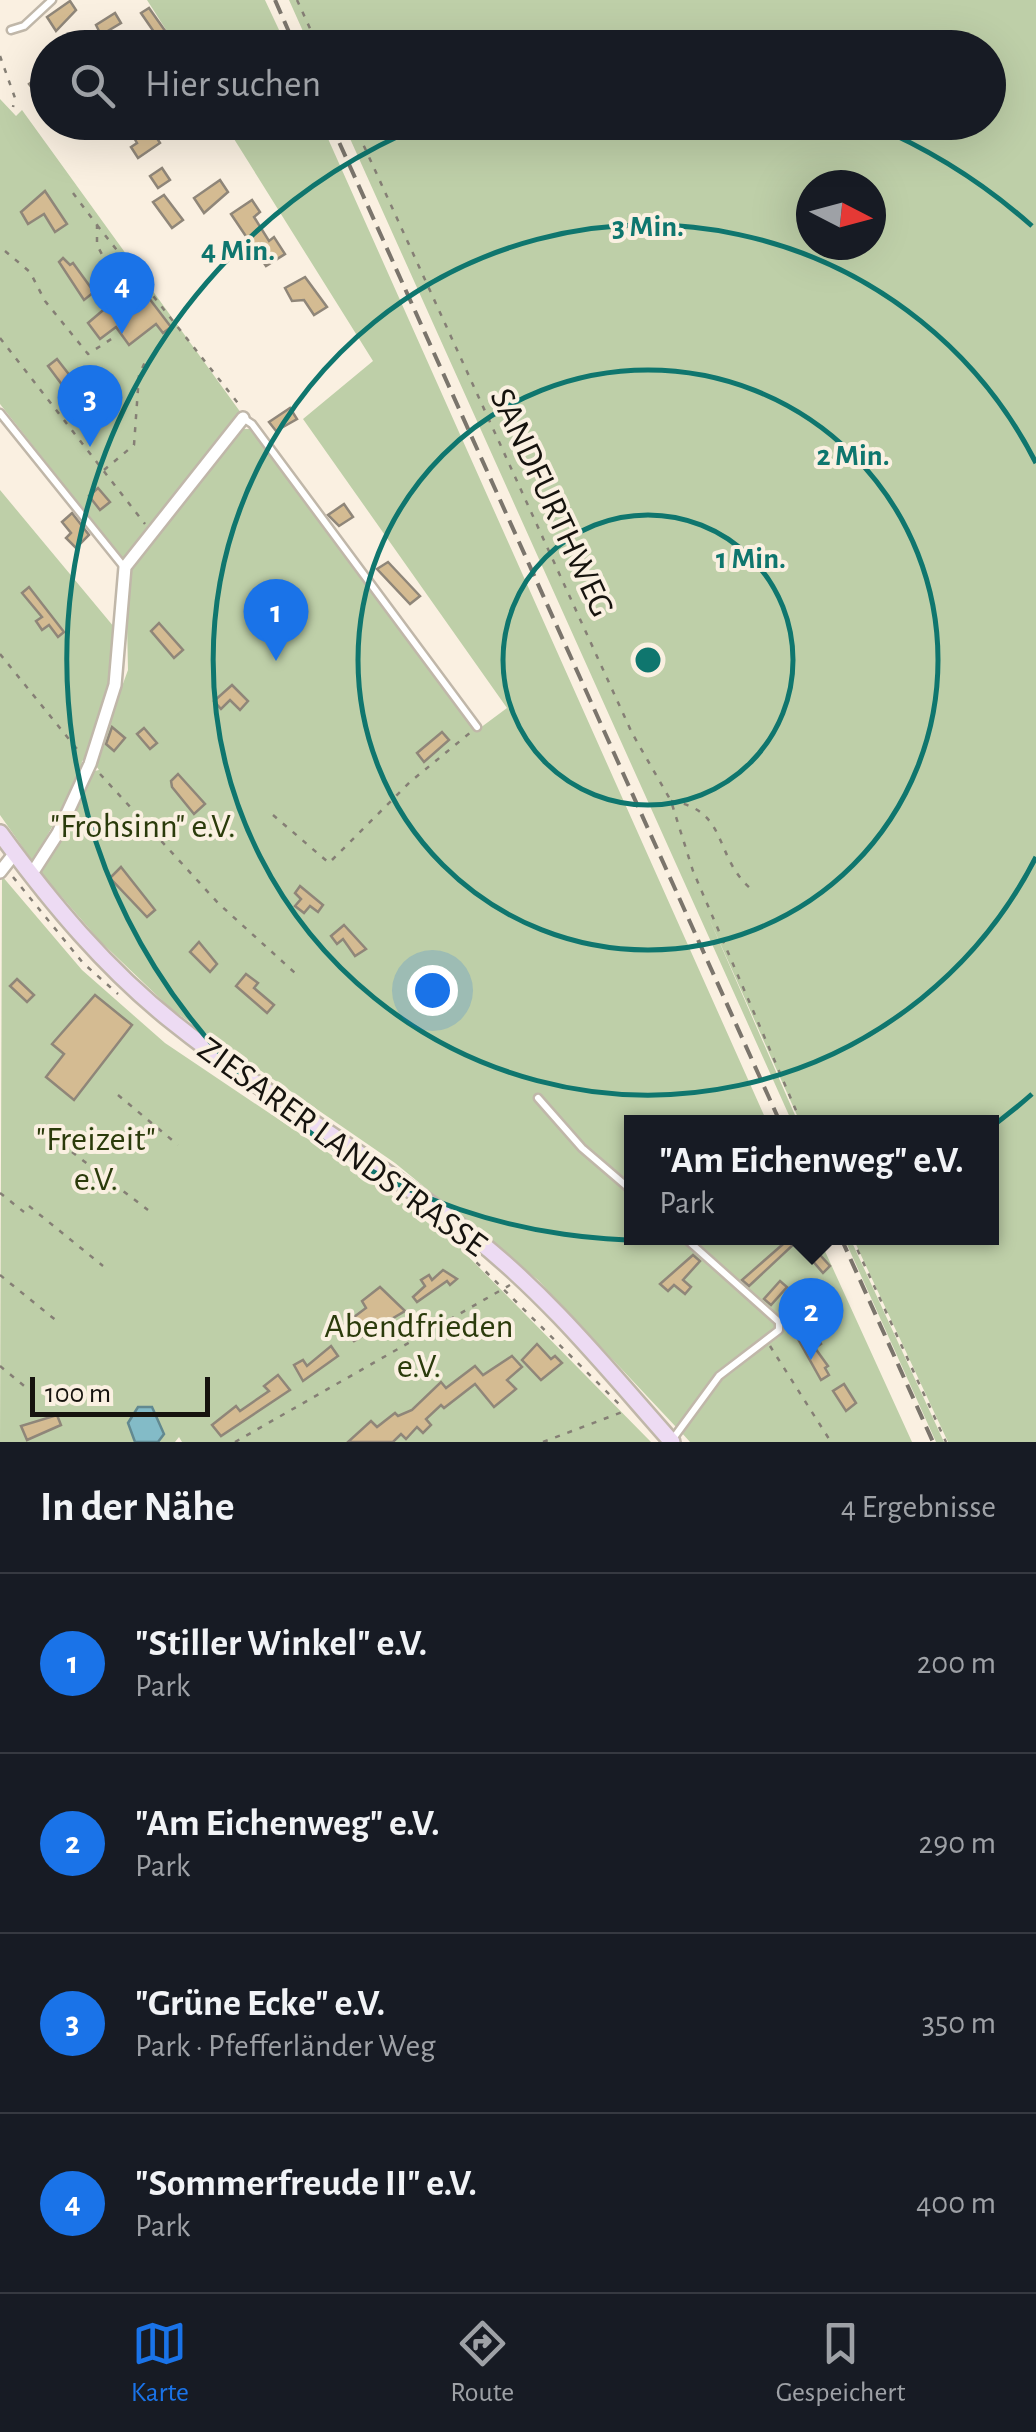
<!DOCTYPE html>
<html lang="de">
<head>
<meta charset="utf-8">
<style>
	body { margin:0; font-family:"Alegreya Sans",sans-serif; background:#20242c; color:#f1f3f6 }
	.compass { position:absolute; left:796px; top:170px; width:90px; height:90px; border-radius:50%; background:#171b24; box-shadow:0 10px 40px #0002; rotate:96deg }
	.scale { position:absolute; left:30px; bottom:25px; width:180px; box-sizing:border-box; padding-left:10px; border:5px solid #16130e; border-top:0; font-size:28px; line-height:35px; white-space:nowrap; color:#16130e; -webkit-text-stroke:8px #faf0e1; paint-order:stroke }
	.you { position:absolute; left:432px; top:990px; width:35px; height:35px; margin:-25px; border:8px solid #fff; border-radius:50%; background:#1a73e8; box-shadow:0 0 0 15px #1a73e833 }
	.badge { display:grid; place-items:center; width:65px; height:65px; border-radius:50%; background:#1a73e8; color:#fff; font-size:32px; font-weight:700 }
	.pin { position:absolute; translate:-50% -82px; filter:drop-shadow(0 2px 5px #0008) }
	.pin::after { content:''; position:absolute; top:52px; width:35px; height:30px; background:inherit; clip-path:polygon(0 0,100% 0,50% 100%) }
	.popup { position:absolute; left:624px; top:1115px; width:375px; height:130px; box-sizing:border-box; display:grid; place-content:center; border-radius:0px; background:#171b24; filter:drop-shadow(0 2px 8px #0005); font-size:32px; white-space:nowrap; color:#9ea1a6 }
	.popup b { font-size:38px; color:#f1f3f6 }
	.popup::after { content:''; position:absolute; left:50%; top:100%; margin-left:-20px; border:20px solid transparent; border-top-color:#171b24 }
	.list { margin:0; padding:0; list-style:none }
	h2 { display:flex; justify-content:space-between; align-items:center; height:130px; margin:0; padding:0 40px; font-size:42px }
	h2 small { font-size:32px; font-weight:400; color:#9ea1a6 }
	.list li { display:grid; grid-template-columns:65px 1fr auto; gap:30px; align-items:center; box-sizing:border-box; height:180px; padding:0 40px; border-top:2px solid #363941 }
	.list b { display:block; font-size:38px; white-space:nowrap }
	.list p { margin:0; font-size:32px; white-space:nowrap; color:#9ea1a6 }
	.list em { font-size:32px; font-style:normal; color:#9ea1a6 }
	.icon { flex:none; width:55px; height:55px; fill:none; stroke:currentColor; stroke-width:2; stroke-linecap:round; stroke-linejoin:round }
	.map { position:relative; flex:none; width:1036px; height:1442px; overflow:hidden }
	.search { position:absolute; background:#171b24; box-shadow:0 10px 40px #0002; left:30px; right:30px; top:30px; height:110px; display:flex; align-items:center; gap:25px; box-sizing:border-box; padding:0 35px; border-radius:55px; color:#9ea1a6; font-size:38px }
	.sheet { height:850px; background:#171b24 }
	nav { display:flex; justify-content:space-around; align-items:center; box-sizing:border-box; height:140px; border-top:2px solid #363941; background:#171b24; font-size:28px; color:#9ea1a6 }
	nav a { display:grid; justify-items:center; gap:5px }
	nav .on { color:#1a73e8 }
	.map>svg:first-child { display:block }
</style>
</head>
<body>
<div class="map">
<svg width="1036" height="1442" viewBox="0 0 1036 1442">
	<rect width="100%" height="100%" fill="#faf0e1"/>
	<g fill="#becfa8" fill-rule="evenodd">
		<path d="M 147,0 L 265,0 L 287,47 L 177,47 Z"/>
		<path d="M 289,0 L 1036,0 L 1036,1442 L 948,1442 L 853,1238 L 991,1238 L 991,1122 L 800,1122 L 708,916 L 798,1122 L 792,1122 L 343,123 L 988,122 L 988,48 L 310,47 ZM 871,185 L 871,245 L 811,245 L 811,185 Z"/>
		<path d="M 0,99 L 16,116 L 22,110 L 241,413 L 124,561 L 0,404 Z"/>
		<path d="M 224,123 L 321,123 L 767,1122 L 631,1122 L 631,1238 L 819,1238 L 912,1442 L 690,1442 L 681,1432 L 721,1379 L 783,1331 L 778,1327 L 717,1373 L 676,1427 L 538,1280 L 395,1163 L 171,1009 L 100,941 L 41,873 L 60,842 L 90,772 L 99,770 L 94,763 L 128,670 L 126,576 L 239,429 L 252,429 L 476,731 L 507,708 L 303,419 L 373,361 Z"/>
		<path d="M 0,490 L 114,627 L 111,683 L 89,757 L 82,761 L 81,773 L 33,862 L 0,815 Z"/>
		<path d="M 2,876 L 82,970 L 165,1043 L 397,1199 L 459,1247 L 651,1442 L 182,1442 L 179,1437 L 175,1442 L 158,1442 L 164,1434 L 128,1423 L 135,1442 L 0,1442 Z"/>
		<path d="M 844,1238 L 850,1238 L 944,1442 L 936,1442 Z"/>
	</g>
	<path fill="#83bbc7" stroke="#628990" stroke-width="2.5" d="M 138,1407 L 152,1407 L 164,1434 L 158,1442 L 135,1442 L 128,1423 Z"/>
	<g fill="#d4bb92" stroke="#8f8679" stroke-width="2.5">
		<path d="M 70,1 L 76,10 L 56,31 L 47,17 Z"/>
		<path d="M 149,8 L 173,42 L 165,48 L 141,13 Z"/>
		<path d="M 115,13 L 121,23 L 101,35 L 96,25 Z"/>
		<path d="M 38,77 L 48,91 L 48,109 L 29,84 Z"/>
		<path d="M 125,122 L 147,122 L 160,143 L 138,158 L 131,147 L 137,143 Z"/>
		<path d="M 162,168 L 170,180 L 158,188 L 150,176 Z"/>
		<path d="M 220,180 L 228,192 L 204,213 L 194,198 Z"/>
		<path d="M 45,191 L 67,224 L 55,232 L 44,214 L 28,224 L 21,212 Z"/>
		<path d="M 164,195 L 183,220 L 172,228 L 153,202 Z"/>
		<path d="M 252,200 L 260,212 L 254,217 L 269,241 L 274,237 L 285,254 L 266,266 L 231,214 Z"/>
		<path d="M 63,258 L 70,265 L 73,263 L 94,292 L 84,300 L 59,262 Z"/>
		<path d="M 123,264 L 171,327 L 163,333 L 156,324 L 129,345 L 116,327 L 100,339 L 88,323 L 128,289 L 115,271 Z"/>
		<path d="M 305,277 L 327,307 L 314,315 L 304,300 L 292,301 L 285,288 Z"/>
		<path d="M 57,359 L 85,395 L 75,402 L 48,366 Z"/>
		<path d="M 290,408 L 297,419 L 276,431 L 269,422 Z"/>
		<path d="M 98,488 L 110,502 L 100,510 L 89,496 Z"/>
		<path d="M 344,504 L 353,517 L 339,526 L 328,515 Z"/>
		<path d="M 72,513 L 89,535 L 76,548 L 66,538 L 71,533 L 62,522 Z"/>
		<path d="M 388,562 L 420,596 L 410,604 L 377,569 Z"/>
		<path d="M 29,587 L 64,632 L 58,637 L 49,625 L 42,630 L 36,621 L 42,617 L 22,593 Z"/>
		<path d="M 159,623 L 183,650 L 174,658 L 151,631 Z"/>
		<path d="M 232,685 L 248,701 L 240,710 L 230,700 L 221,709 L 214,701 Z"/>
		<path d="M 112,727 L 125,738 L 114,751 L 106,744 Z"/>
		<path d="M 144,728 L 157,743 L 150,749 L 137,734 Z"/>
		<path d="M 442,732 L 449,740 L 424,762 L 417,753 Z"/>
		<path d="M 178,774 L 205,804 L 194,814 L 172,787 L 171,781 Z"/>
		<path d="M 121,867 L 155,910 L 147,917 L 110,878 Z"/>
		<path d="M 300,886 L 323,905 L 318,912 L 310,906 L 304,913 L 295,906 L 301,899 L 295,893 Z"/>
		<path d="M 344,925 L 366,949 L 355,956 L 343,939 L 337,944 L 331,936 Z"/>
		<path d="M 199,942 L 217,964 L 210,972 L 190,952 Z"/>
		<path d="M 246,974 L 258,983 L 254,988 L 274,1005 L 267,1013 L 236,986 Z"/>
		<path d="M 17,979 L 34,995 L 27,1002 L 10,986 Z"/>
		<path d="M 95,995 L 132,1025 L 74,1100 L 46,1077 L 64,1054 L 52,1044 Z"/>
		<path d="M 790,1238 L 795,1243 L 749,1286 L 742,1280 Z"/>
		<path d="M 811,1245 L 830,1266 L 823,1273 L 805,1252 Z"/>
		<path d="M 693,1255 L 700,1261 L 683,1280 L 691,1287 L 685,1294 L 674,1285 L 668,1291 L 660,1284 Z"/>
		<path d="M 443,1270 L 457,1279 L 450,1285 L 447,1281 L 417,1302 L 413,1297 L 425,1286 L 421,1280 L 429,1275 L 432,1280 Z"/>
		<path d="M 780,1281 L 787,1287 L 771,1305 L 764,1299 Z"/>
		<path d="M 380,1287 L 405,1311 L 354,1341 L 342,1326 L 366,1308 L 362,1301 Z"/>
		<path d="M 807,1323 L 821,1344 L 815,1348 L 828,1366 L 825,1368 L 829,1375 L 821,1380 L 793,1330 Z"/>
		<path d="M 537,1344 L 551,1359 L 555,1356 L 562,1363 L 541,1380 L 522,1360 Z"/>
		<path d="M 331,1346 L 338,1356 L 303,1381 L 294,1365 L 303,1360 L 307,1366 Z"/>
		<path d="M 512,1356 L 522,1367 L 507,1380 L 516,1389 L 494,1407 L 475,1384 L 444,1408 L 441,1405 L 426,1419 L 431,1425 L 423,1433 L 417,1427 L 406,1439 L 401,1434 L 393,1442 L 348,1442 L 371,1421 L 377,1427 L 395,1413 L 398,1416 L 412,1410 L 441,1382 L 446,1388 L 475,1366 L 483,1375 Z"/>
		<path d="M 278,1375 L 290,1390 L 221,1436 L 212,1425 L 236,1406 L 240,1411 L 269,1391 L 264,1386 Z"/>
		<path d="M 844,1384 L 856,1403 L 846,1411 L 833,1391 Z"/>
		<path d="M 57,1415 L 61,1425 L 27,1440 L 21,1426 Z"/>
	</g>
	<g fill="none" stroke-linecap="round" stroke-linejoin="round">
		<defs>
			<g id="lane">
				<path d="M 11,30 L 24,26 L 52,0"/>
				<path d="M 0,413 L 124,567"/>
				<path d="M 243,418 L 252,424 L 477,727"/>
				<path d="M 538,1098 L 582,1148 L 631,1190"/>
				<path d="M 672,1440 L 719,1376 L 779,1330 L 779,1322 L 685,1238"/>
			</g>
			<g id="street">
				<path d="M 0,872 L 15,853"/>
				<path d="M 31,875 L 58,833 L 90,764 L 115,685 L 125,567 L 243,418"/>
			</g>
			<path id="secondary" d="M 0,833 C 51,903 106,969 174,1023 C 269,1099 376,1159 471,1235 C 547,1294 609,1371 672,1442"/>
		</defs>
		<use href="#lane" stroke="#c0b7a9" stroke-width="11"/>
		<use href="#street" stroke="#c0b7a9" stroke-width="16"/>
		<use href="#secondary" stroke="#c0b7a9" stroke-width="20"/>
		<g stroke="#857f75" stroke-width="2.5" stroke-dasharray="5 8" stroke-linecap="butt">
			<path d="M 297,0 L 319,48"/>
			<path d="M 0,56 L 15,98 L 13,107"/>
			<path d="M 353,122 L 632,733 L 671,801 L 693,871 L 801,1122"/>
			<path d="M 73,193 L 97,225 L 97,245 L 107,264"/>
			<path d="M 97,225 L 241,407"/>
			<path d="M 5,251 L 30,272 L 45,301 L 88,354 L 116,336"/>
			<path d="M 0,338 L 145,524"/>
			<path d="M 104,470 L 134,445 L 139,375 L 145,362"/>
			<path d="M 0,654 L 81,754"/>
			<path d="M 100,774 L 218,903 L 295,973"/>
			<path d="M 671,801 C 729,810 713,856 751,889"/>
			<path d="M 273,815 L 329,863 L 410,782 L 471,732"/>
			<path d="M 13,877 L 83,963 L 118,994"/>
			<path d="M 118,1095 L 178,1145"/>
			<path d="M 72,1152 L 148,1210"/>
			<path d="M 0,1193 L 24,1212"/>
			<path d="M 29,1206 L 103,1266"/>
			<path d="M 852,1238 L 946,1442"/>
			<path d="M 458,1244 L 619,1404"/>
			<path d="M 0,1275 L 58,1322"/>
			<path d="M 770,1346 L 831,1442"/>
			<path d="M 0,1366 L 29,1390"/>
			<path d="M 235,1442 L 510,1285"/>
			<path d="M 543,1442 L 625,1411"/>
		</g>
		<use href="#lane" stroke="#fff" stroke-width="6"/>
		<use href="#street" stroke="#fff" stroke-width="11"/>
		<use href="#secondary" stroke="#eddbf3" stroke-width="15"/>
		<g stroke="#7b756c" stroke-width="4" stroke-dasharray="15 8" stroke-linecap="butt">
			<path d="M 275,0 L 296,48"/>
			<path d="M 330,122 L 780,1122"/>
			<path d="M 841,1238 L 933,1442"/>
		</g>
	</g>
	<g fill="none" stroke="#0f766e" stroke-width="5">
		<circle cx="648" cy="660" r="145"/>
		<circle cx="648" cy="660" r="290"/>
		<path d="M1036 857A435 435 0 1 1 1036 463"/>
		<path d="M1032 1094A580 580 0 1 1 426 124M870 124A580 580 0 0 1 1032 226"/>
	</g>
	<g text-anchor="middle" stroke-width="8" stroke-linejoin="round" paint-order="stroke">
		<g font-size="35" fill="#16130e" stroke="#faf0e1">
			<text transform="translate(553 502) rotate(65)" y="12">SANDFURTHWEG</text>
			<text transform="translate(343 1146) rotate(36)" y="12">ZIESARER LANDSTRASSE</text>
		</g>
		<g font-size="35" fill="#2b3b0b" stroke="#faf0e1">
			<text x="143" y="837">"Frohsinn" e.V.</text>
			<text x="96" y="1150">"Freizeit"<tspan x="96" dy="40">e.V.</tspan></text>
			<text x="419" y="1337">Abendfrieden<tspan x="419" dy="40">e.V.</tspan></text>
		</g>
	</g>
	<circle cx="648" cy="660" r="15" fill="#0f766e" stroke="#faf0e1" stroke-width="5"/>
	<g font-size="30" text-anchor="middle" font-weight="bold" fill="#0f766e" stroke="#faf0e1" stroke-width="8" stroke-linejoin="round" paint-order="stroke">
		<text x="648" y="236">3 Min.</text>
		<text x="238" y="260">4 Min.</text>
		<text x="853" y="465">2 Min.</text>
		<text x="751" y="568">1 Min.</text>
	</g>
</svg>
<svg class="compass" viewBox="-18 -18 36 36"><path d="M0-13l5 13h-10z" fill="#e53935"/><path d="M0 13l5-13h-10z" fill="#9ea1a6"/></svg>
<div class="scale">100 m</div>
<div class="you"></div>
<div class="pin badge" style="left:276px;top:661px">1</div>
<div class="pin badge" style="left:811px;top:1360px">2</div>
<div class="popup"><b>&quot;Am Eichenweg&quot; e.V.</b>Park</div>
<div class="pin badge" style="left:90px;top:447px">3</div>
<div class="pin badge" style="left:122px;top:334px">4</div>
<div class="search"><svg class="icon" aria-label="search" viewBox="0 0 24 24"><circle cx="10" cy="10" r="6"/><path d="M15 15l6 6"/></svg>Hier suchen</div>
</div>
<section class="sheet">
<h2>In der Nähe<small>4 Ergebnisse</small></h2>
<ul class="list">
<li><span class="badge">1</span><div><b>&quot;Stiller Winkel&quot; e.V.</b><p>Park</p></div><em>200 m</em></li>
<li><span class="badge">2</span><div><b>&quot;Am Eichenweg&quot; e.V.</b><p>Park</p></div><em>290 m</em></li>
<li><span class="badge">3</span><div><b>&quot;Grüne Ecke&quot; e.V.</b><p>Park · Pfefferländer Weg</p></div><em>350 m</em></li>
<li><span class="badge">4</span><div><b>&quot;Sommerfreude II&quot; e.V.</b><p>Park</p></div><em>400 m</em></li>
</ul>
</section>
<nav>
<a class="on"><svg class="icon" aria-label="map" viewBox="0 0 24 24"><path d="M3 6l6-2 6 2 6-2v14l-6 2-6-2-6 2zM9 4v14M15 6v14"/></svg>Karte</a>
<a><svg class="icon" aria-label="directions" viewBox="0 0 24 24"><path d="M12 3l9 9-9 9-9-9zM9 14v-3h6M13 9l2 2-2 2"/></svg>Route</a>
<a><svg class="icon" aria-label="saved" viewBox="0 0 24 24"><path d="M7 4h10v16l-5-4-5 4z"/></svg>Gespeichert</a>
</nav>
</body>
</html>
